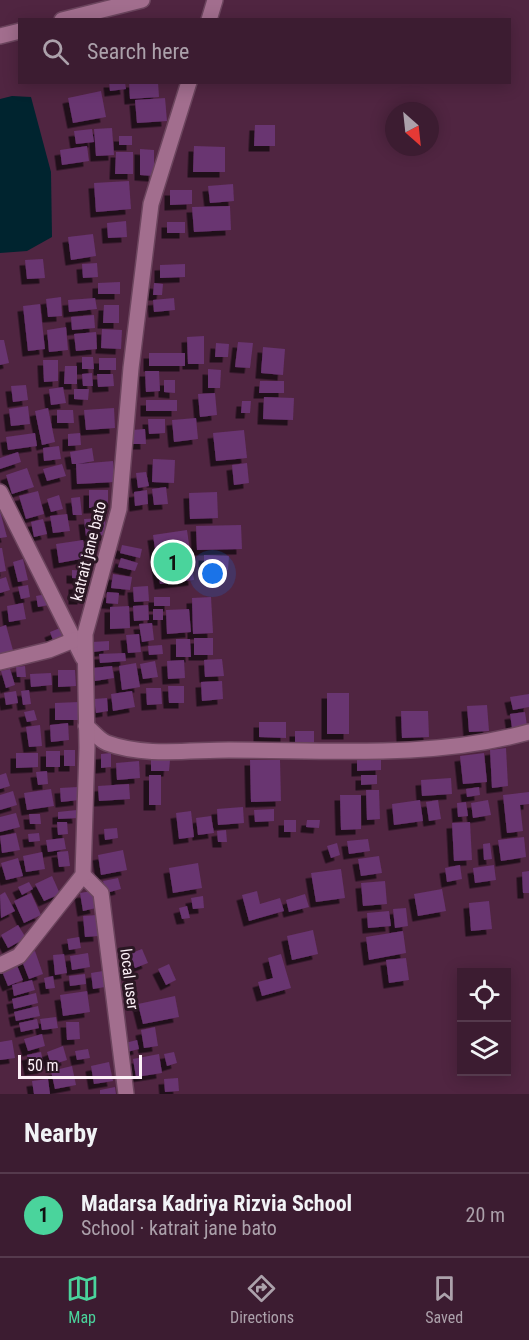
<!DOCTYPE html>
<html lang="en">
<head>
<meta charset="utf-8">
<style>
	body { margin:0; font-family:"Roboto Condensed",sans-serif; background:#432539; color:#f1f3f6 }
	.controls { position:absolute; right:18px; bottom:18px; display:grid; overflow:hidden; border-radius:0px; box-shadow:0 3px 15px #0003 }
	.controls button { width:54px; height:54px; display:grid; place-items:center; padding:0; border:0; border-bottom:2px solid #553a4d; background:#3c1c31; color:#f1f3f6; font:30px sans-serif }
	.compass { position:absolute; left:385px; top:102px; width:54px; height:54px; border-radius:50%; background:#3c1c31; box-shadow:0 3px 15px #0003; rotate:153deg }
	.scale { position:absolute; left:18px; bottom:15px; width:124px; box-sizing:border-box; padding-left:6px; border:3px solid #fcf0f7; border-top:0; font-size:16px; line-height:21px; white-space:nowrap; color:#fcf0f7; -webkit-text-stroke:4px #2a1723; paint-order:stroke }
	.you { position:absolute; left:213px; top:574px; width:21px; height:21px; margin:-15px; border:4px solid #fff; border-radius:50%; background:#1a73e8; box-shadow:0 0 0 9px #1a73e833 }
	.badge { display:grid; place-items:center; width:39px; height:39px; border-radius:50%; background:#4ad49c; color:#111; font-size:20px; font-weight:700 }
	.pin { position:absolute; translate:-50% -50%; border:3px solid #fff; box-shadow:0 2px 6px #0006 }
	.list { margin:0; padding:0; list-style:none }
	h2 { display:flex; justify-content:space-between; align-items:center; height:78px; margin:0; padding:0 24px; font-size:26px }
	h2 small { font-size:20px; font-weight:400; color:#aca1ab }
	.list li { display:grid; grid-template-columns:39px 1fr auto; gap:18px; align-items:center; box-sizing:border-box; height:84px; padding:0 24px; border-top:2px solid #553a4d }
	.list b { display:block; font-size:22px; white-space:nowrap }
	.list p { margin:0; font-size:20px; white-space:nowrap; color:#aca1ab }
	.list em { font-size:20px; font-style:normal; color:#aca1ab }
	.icon { flex:none; width:33px; height:33px; fill:none; stroke:currentColor; stroke-width:2; stroke-linecap:round; stroke-linejoin:round }
	.map { position:relative; flex:none; width:529px; height:1094px; overflow:hidden }
	.search { position:absolute; background:#3c1c31; box-shadow:0 3px 15px #0003; left:18px; right:18px; top:18px; height:66px; display:flex; align-items:center; gap:15px; box-sizing:border-box; padding:0 21px; border-radius:0px; color:#aca1ab; font-size:22px }
	.sheet { height:162px; background:#3c1c31 }
	nav { display:flex; justify-content:space-around; align-items:center; box-sizing:border-box; height:84px; border-top:2px solid #553a4d; background:#3c1c31; font-size:16px; color:#aca1ab }
	nav a { display:grid; justify-items:center; gap:3px }
	nav .on { color:#4ad49c }
	.map>svg:first-child { display:block }
</style>
</head>
<body>
<div class="map">
<svg width="529" height="1094" viewBox="0 0 529 1094">
	<defs>
		<filter id="shadow"><feDropShadow dx="-5.5" dy="5.5" stdDeviation="0" flood-color="#0009"/></filter>
	</defs>
	<rect width="100%" height="100%" fill="#502541"/>
	<path fill="#00242f" d="M 12,96 L 31,97 L 51,172 L 52,237 L 27,251 L 0,253 L 0,99 Z"/>
	<g fill="#693471" filter="url(#shadow)">
		<path d="M 109,82 L 125,82 L 126,89 L 110,91 Z"/>
		<path d="M 129,82 L 158,82 L 159,97 L 130,99 Z"/>
		<path d="M 101,91 L 106,117 L 73,123 L 68,98 Z"/>
		<path d="M 165,98 L 167,121 L 137,123 L 135,100 Z"/>
		<path d="M 255,125 L 275,125 L 275,146 L 254,146 Z"/>
		<path d="M 112,128 L 114,155 L 96,156 L 94,129 Z"/>
		<path d="M 92,129 L 94,142 L 76,144 L 74,131 Z"/>
		<rect x="119" y="136" width="13" height="9"/>
		<path d="M 87,146 L 89,161 L 62,165 L 60,150 Z"/>
		<path d="M 194,146 L 225,147 L 225,172 L 193,172 Z"/>
		<path d="M 140,149 L 154,150 L 154,176 L 140,175 Z"/>
		<path d="M 116,152 L 133,152 L 133,174 L 115,174 Z"/>
		<path d="M 129,181 L 131,209 L 96,212 L 94,183 Z"/>
		<path d="M 233,184 L 234,201 L 210,203 L 208,186 Z"/>
		<path d="M 170,190 L 192,190 L 192,204 L 170,205 Z"/>
		<path d="M 230,206 L 231,230 L 194,232 L 192,207 Z"/>
		<path d="M 126,221 L 127,237 L 108,238 L 107,223 Z"/>
		<rect x="167" y="222" width="18" height="11"/>
		<path d="M 93,234 L 96,256 L 71,260 L 68,237 Z"/>
		<path d="M 43,259 L 45,278 L 27,279 L 25,260 Z"/>
		<path d="M 97,263 L 98,277 L 83,278 L 82,264 Z"/>
		<path d="M 185,264 L 185,277 L 160,278 L 160,265 Z"/>
		<path d="M 120,282 L 120,294 L 98,294 L 98,283 Z"/>
		<path d="M 154,283 L 163,284 L 162,295 L 153,295 Z"/>
		<path d="M 61,297 L 62,316 L 48,317 L 46,299 Z"/>
		<path d="M 95,298 L 97,309 L 69,312 L 68,300 Z"/>
		<path d="M 174,298 L 175,310 L 154,312 L 153,300 Z"/>
		<path d="M 40,304 L 45,349 L 28,351 L 23,306 Z"/>
		<path d="M 104,305 L 119,305 L 119,323 L 103,323 Z"/>
		<path d="M 94,315 L 95,328 L 72,330 L 71,317 Z"/>
		<path d="M 66,327 L 68,350 L 49,352 L 47,330 Z"/>
		<path d="M 102,329 L 122,330 L 121,349 L 101,348 Z"/>
		<path d="M 96,332 L 97,349 L 76,351 L 74,334 Z"/>
		<path d="M 204,336 L 204,364 L 188,364 L 187,337 Z"/>
		<path d="M 0,340 L 4,340 L 9,363 L 0,365 Z"/>
		<path d="M 238,342 L 253,343 L 250,368 L 235,367 Z"/>
		<path d="M 216,343 L 229,344 L 228,357 L 215,357 Z"/>
		<path d="M 263,347 L 285,349 L 283,375 L 261,373 Z"/>
		<rect x="149" y="353" width="36" height="13"/>
		<path d="M 82,357 L 93,357 L 94,369 L 82,369 Z"/>
		<rect x="99" y="358" width="17" height="12"/>
		<path d="M 43,360 L 58,360 L 58,381 L 44,382 Z"/>
		<path d="M 65,366 L 77,366 L 77,384 L 64,384 Z"/>
		<path d="M 208,369 L 221,370 L 220,388 L 208,388 Z"/>
		<path d="M 145,371 L 159,371 L 160,391 L 146,392 Z"/>
		<path d="M 92,373 L 93,386 L 83,386 L 82,374 Z"/>
		<path d="M 97,374 L 113,374 L 114,386 L 98,387 Z"/>
		<path d="M 164,380 L 175,380 L 175,393 L 164,392 Z"/>
		<path d="M 260,381 L 284,381 L 284,393 L 259,393 Z"/>
		<path d="M 26,385 L 28,400 L 13,402 L 11,386 Z"/>
		<path d="M 63,387 L 66,403 L 51,405 L 49,389 Z"/>
		<path d="M 74,389 L 89,389 L 88,400 L 74,399 Z"/>
		<path d="M 215,393 L 217,415 L 200,417 L 198,394 Z"/>
		<path d="M 264,397 L 294,398 L 293,420 L 263,419 Z"/>
		<rect x="146" y="400" width="31" height="11"/>
		<path d="M 242,401 L 251,401 L 250,413 L 241,413 Z"/>
		<path d="M 28,406 L 30,424 L 11,426 L 9,409 Z"/>
		<path d="M 48,408 L 55,442 L 42,445 L 35,411 Z"/>
		<path d="M 114,408 L 115,428 L 86,430 L 84,410 Z"/>
		<path d="M 57,410 L 73,410 L 74,423 L 57,423 Z"/>
		<path d="M 196,418 L 198,439 L 174,442 L 172,420 Z"/>
		<path d="M 148,419 L 165,419 L 165,433 L 149,434 Z"/>
		<path d="M 145,429 L 146,444 L 132,444 L 132,430 Z"/>
		<path d="M 244,430 L 247,458 L 216,461 L 213,433 Z"/>
		<path d="M 35,433 L 37,446 L 8,450 L 6,437 Z"/>
		<path d="M 80,433 L 81,445 L 68,446 L 68,434 Z"/>
		<path d="M 59,446 L 61,459 L 44,461 L 43,448 Z"/>
		<path d="M 92,448 L 94,461 L 78,464 L 113,461 L 115,482 L 77,484 L 76,464 L 72,464 L 70,452 Z"/>
		<path d="M 18,452 L 21,462 L 0,469 L 0,458 Z"/>
		<path d="M 153,459 L 175,460 L 174,483 L 152,482 Z"/>
		<path d="M 247,463 L 249,483 L 234,485 L 232,465 Z"/>
		<path d="M 62,464 L 66,476 L 47,481 L 43,469 Z"/>
		<path d="M 27,468 L 34,487 L 12,494 L 6,475 Z"/>
		<path d="M 146,472 L 149,486 L 138,488 L 136,473 Z"/>
		<path d="M 166,487 L 168,504 L 154,505 L 152,489 Z"/>
		<path d="M 89,490 L 108,490 L 108,507 L 89,508 Z"/>
		<path d="M 147,490 L 148,504 L 135,506 L 134,492 Z"/>
		<path d="M 38,491 L 44,514 L 26,519 L 19,496 Z"/>
		<path d="M 217,492 L 218,518 L 190,519 L 189,493 Z"/>
		<path d="M 59,495 L 63,509 L 51,512 L 47,499 Z"/>
		<path d="M 80,497 L 82,515 L 73,515 L 71,498 Z"/>
		<path d="M 0,511 L 7,537 L 0,538 Z"/>
		<path d="M 67,514 L 70,531 L 53,533 L 50,516 Z"/>
		<path d="M 105,518 L 107,535 L 86,536 L 84,519 Z"/>
		<path d="M 43,519 L 47,534 L 34,537 L 31,522 Z"/>
		<path d="M 241,525 L 242,549 L 197,550 L 196,526 Z"/>
		<path d="M 187,530 L 194,580 L 160,584 L 153,535 Z"/>
		<path d="M 83,540 L 86,558 L 59,563 L 56,544 Z"/>
		<path d="M 122,545 L 142,549 L 140,558 L 120,553 Z"/>
		<path d="M 0,548 L 2,548 L 6,571 L 0,572 Z"/>
		<path d="M 204,555 L 229,556 L 228,570 L 204,569 Z"/>
		<path d="M 121,558 L 138,563 L 135,571 L 118,567 Z"/>
		<path d="M 23,559 L 28,580 L 18,582 L 13,562 Z"/>
		<path d="M 72,570 L 87,571 L 87,579 L 72,578 Z"/>
		<path d="M 113,574 L 132,577 L 130,590 L 111,588 Z"/>
		<path d="M 6,577 L 10,590 L 0,593 L 0,579 Z"/>
		<path d="M 83,583 L 83,599 L 74,599 L 74,584 Z"/>
		<path d="M 28,585 L 30,597 L 21,599 L 18,587 Z"/>
		<path d="M 148,586 L 149,601 L 134,602 L 133,587 Z"/>
		<path d="M 107,592 L 119,593 L 118,604 L 106,603 Z"/>
		<path d="M 47,594 L 49,605 L 38,607 L 36,596 Z"/>
		<rect x="154" y="597" width="16" height="9"/>
		<path d="M 211,597 L 213,633 L 193,634 L 192,598 Z"/>
		<path d="M 23,603 L 26,619 L 9,622 L 7,606 Z"/>
		<path d="M 148,605 L 149,620 L 134,621 L 133,606 Z"/>
		<path d="M 129,606 L 130,628 L 110,629 L 110,607 Z"/>
		<rect x="153" y="609" width="10" height="11"/>
		<path d="M 189,609 L 191,632 L 167,634 L 166,610 Z"/>
		<path d="M 152,623 L 154,640 L 142,642 L 139,624 Z"/>
		<path d="M 6,625 L 14,654 L 0,657 L 0,627 Z"/>
		<path d="M 60,628 L 63,639 L 54,643 L 50,632 Z"/>
		<path d="M 139,634 L 141,652 L 128,653 L 126,635 Z"/>
		<rect x="194" y="638" width="19" height="17"/>
		<path d="M 176,639 L 190,639 L 191,657 L 176,657 Z"/>
		<path d="M 109,641 L 109,650 L 93,652 L 92,642 Z"/>
		<path d="M 162,645 L 163,654 L 149,655 L 148,646 Z"/>
		<path d="M 125,653 L 126,661 L 100,663 L 99,654 Z"/>
		<path d="M 222,659 L 224,676 L 205,677 L 204,660 Z"/>
		<path d="M 184,660 L 185,678 L 168,679 L 167,661 Z"/>
		<path d="M 155,661 L 158,677 L 143,679 L 140,664 Z"/>
		<path d="M 136,663 L 140,687 L 122,690 L 119,666 Z"/>
		<path d="M 25,666 L 26,677 L 17,677 L 16,667 Z"/>
		<path d="M 112,666 L 114,678 L 95,681 L 93,668 Z"/>
		<path d="M 10,669 L 15,685 L 6,688 L 1,671 Z"/>
		<path d="M 58,670 L 75,670 L 76,686 L 58,687 Z"/>
		<path d="M 51,673 L 52,685 L 31,687 L 30,674 Z"/>
		<path d="M 222,681 L 223,699 L 202,701 L 201,682 Z"/>
		<path d="M 168,686 L 184,686 L 184,703 L 169,703 Z"/>
		<path d="M 146,688 L 161,688 L 162,704 L 147,705 Z"/>
		<path d="M 29,690 L 31,704 L 23,705 L 21,691 Z"/>
		<path d="M 16,691 L 18,703 L 6,705 L 4,693 Z"/>
		<path d="M 132,691 L 135,707 L 113,711 L 111,694 Z"/>
		<rect x="327" y="693" width="22" height="41"/>
		<path d="M 529,694 L 529,707 L 513,710 L 510,697 Z"/>
		<path d="M 107,698 L 108,711 L 96,713 L 94,699 Z"/>
		<path d="M 79,702 L 79,720 L 55,720 L 55,703 Z"/>
		<path d="M 487,705 L 489,731 L 469,732 L 467,706 Z"/>
		<path d="M 34,710 L 37,720 L 27,722 L 24,712 Z"/>
		<path d="M 401,711 L 428,711 L 429,737 L 402,738 Z"/>
		<path d="M 525,712 L 527,726 L 512,728 L 510,714 Z"/>
		<path d="M 259,722 L 286,722 L 286,738 L 259,737 Z"/>
		<path d="M 68,723 L 69,740 L 51,742 L 50,725 Z"/>
		<path d="M 40,725 L 42,746 L 29,747 L 26,727 Z"/>
		<rect x="295" y="731" width="19" height="12"/>
		<path d="M 506,748 L 508,786 L 492,788 L 490,750 Z"/>
		<rect x="64" y="750" width="11" height="16"/>
		<rect x="46" y="751" width="14" height="16"/>
		<path d="M 16,753 L 38,753 L 38,767 L 16,768 Z"/>
		<path d="M 111,753 L 111,767 L 101,768 L 101,754 Z"/>
		<path d="M 484,753 L 487,782 L 463,784 L 460,756 Z"/>
		<path d="M 381,757 L 381,770 L 357,771 L 357,758 Z"/>
		<path d="M 151,759 L 170,760 L 169,771 L 151,771 Z"/>
		<path d="M 250,760 L 280,760 L 281,801 L 251,802 Z"/>
		<path d="M 139,761 L 140,778 L 117,780 L 116,763 Z"/>
		<path d="M 47,771 L 48,784 L 38,785 L 36,772 Z"/>
		<path d="M 6,773 L 10,786 L 0,789 L 0,775 Z"/>
		<rect x="149" y="775" width="12" height="30"/>
		<path d="M 361,775 L 377,775 L 377,784 L 361,785 Z"/>
		<path d="M 451,778 L 452,794 L 422,796 L 421,780 Z"/>
		<path d="M 129,784 L 130,799 L 99,801 L 98,786 Z"/>
		<path d="M 78,787 L 79,800 L 61,802 L 60,788 Z"/>
		<path d="M 479,787 L 480,795 L 467,797 L 466,789 Z"/>
		<path d="M 51,789 L 54,806 L 27,810 L 24,793 Z"/>
		<path d="M 366,790 L 379,790 L 380,819 L 367,820 Z"/>
		<path d="M 13,791 L 17,805 L 0,810 L 0,795 Z"/>
		<path d="M 529,792 L 529,804 L 520,805 L 523,831 L 507,833 L 503,795 Z"/>
		<path d="M 340,795 L 361,795 L 361,829 L 341,830 Z"/>
		<path d="M 420,800 L 423,821 L 394,825 L 392,804 Z"/>
		<path d="M 438,800 L 441,819 L 429,821 L 426,802 Z"/>
		<path d="M 488,800 L 491,815 L 473,818 L 471,803 Z"/>
		<path d="M 466,802 L 468,816 L 458,817 L 457,803 Z"/>
		<path d="M 243,807 L 244,823 L 218,825 L 217,809 Z"/>
		<path d="M 274,809 L 274,821 L 255,822 L 254,810 Z"/>
		<path d="M 77,810 L 78,818 L 58,819 L 58,812 Z"/>
		<path d="M 191,811 L 194,837 L 179,839 L 176,813 Z"/>
		<path d="M 16,813 L 20,827 L 0,832 L 0,817 Z"/>
		<path d="M 29,814 L 40,814 L 41,824 L 30,824 Z"/>
		<path d="M 211,816 L 214,833 L 198,835 L 196,818 Z"/>
		<rect x="284" y="820" width="12" height="12"/>
		<path d="M 307,820 L 320,820 L 319,828 L 306,827 Z"/>
		<path d="M 57,822 L 67,822 L 68,834 L 58,835 Z"/>
		<path d="M 470,822 L 472,860 L 454,861 L 452,823 Z"/>
		<path d="M 117,828 L 118,838 L 105,840 L 104,829 Z"/>
		<path d="M 226,830 L 227,842 L 218,842 L 217,831 Z"/>
		<path d="M 16,833 L 20,850 L 2,853 L 0,836 Z"/>
		<path d="M 39,833 L 40,841 L 29,842 L 28,834 Z"/>
		<path d="M 524,837 L 526,857 L 501,861 L 498,840 Z"/>
		<path d="M 64,838 L 66,849 L 48,852 L 46,840 Z"/>
		<path d="M 368,839 L 370,851 L 349,854 L 347,841 Z"/>
		<path d="M 337,843 L 340,855 L 331,858 L 327,846 Z"/>
		<path d="M 490,843 L 492,859 L 484,860 L 483,844 Z"/>
		<path d="M 123,850 L 127,870 L 101,875 L 98,855 Z"/>
		<path d="M 68,851 L 70,866 L 59,867 L 57,852 Z"/>
		<path d="M 42,852 L 45,869 L 26,872 L 23,856 Z"/>
		<path d="M 379,856 L 382,873 L 361,876 L 358,859 Z"/>
		<path d="M 18,858 L 23,876 L 6,880 L 1,863 Z"/>
		<path d="M 198,863 L 202,888 L 173,893 L 169,868 Z"/>
		<path d="M 460,865 L 462,879 L 447,882 L 445,868 Z"/>
		<path d="M 494,865 L 496,880 L 475,883 L 473,868 Z"/>
		<path d="M 341,869 L 345,898 L 316,902 L 311,873 Z"/>
		<path d="M 529,871 L 529,893 L 523,893 L 522,872 Z"/>
		<path d="M 52,876 L 60,894 L 44,901 L 35,884 Z"/>
		<path d="M 118,878 L 121,889 L 106,893 L 103,881 Z"/>
		<path d="M 385,881 L 387,904 L 363,906 L 361,883 Z"/>
		<path d="M 29,882 L 33,889 L 22,895 L 18,887 Z"/>
		<path d="M 442,889 L 446,911 L 418,916 L 414,894 Z"/>
		<path d="M 92,891 L 96,908 L 83,911 L 80,893 Z"/>
		<path d="M 257,891 L 260,904 L 280,898 L 284,911 L 249,921 L 242,895 Z"/>
		<path d="M 5,892 L 15,911 L 1,918 L 0,895 Z"/>
		<path d="M 31,893 L 41,915 L 24,923 L 14,901 Z"/>
		<path d="M 305,894 L 309,907 L 289,912 L 286,900 Z"/>
		<path d="M 203,896 L 204,908 L 193,909 L 191,898 Z"/>
		<path d="M 489,901 L 492,929 L 471,931 L 469,903 Z"/>
		<path d="M 187,906 L 190,918 L 182,919 L 179,908 Z"/>
		<path d="M 406,908 L 408,926 L 395,928 L 393,909 Z"/>
		<path d="M 389,911 L 391,926 L 368,928 L 367,913 Z"/>
		<path d="M 97,915 L 99,936 L 85,937 L 83,916 Z"/>
		<path d="M 18,925 L 26,938 L 8,948 L 1,935 Z"/>
		<path d="M 313,930 L 318,954 L 292,960 L 287,936 Z"/>
		<path d="M 403,931 L 406,953 L 369,960 L 366,937 Z"/>
		<path d="M 79,937 L 81,948 L 69,950 L 67,939 Z"/>
		<path d="M 142,949 L 148,963 L 135,968 L 129,954 Z"/>
		<path d="M 35,951 L 43,974 L 29,979 L 20,956 Z"/>
		<path d="M 88,953 L 90,967 L 72,970 L 70,956 Z"/>
		<path d="M 64,954 L 67,973 L 55,975 L 53,955 Z"/>
		<path d="M 281,954 L 291,988 L 262,996 L 258,982 L 273,978 L 268,958 Z"/>
		<path d="M 406,958 L 409,980 L 389,983 L 386,960 Z"/>
		<path d="M 16,963 L 23,980 L 8,986 L 1,969 Z"/>
		<path d="M 169,964 L 176,980 L 166,985 L 158,969 Z"/>
		<path d="M 103,971 L 105,987 L 93,989 L 91,973 Z"/>
		<path d="M 85,974 L 86,984 L 70,986 L 69,976 Z"/>
		<path d="M 53,976 L 55,988 L 46,989 L 44,978 Z"/>
		<path d="M 32,980 L 35,990 L 14,996 L 12,985 Z"/>
		<path d="M 87,991 L 90,1012 L 63,1016 L 60,995 Z"/>
		<path d="M 36,993 L 38,1003 L 14,1009 L 12,999 Z"/>
		<path d="M 175,996 L 179,1017 L 143,1024 L 138,1004 Z"/>
		<path d="M 38,1006 L 40,1016 L 16,1021 L 14,1012 Z"/>
		<path d="M 56,1017 L 58,1028 L 42,1030 L 40,1019 Z"/>
		<path d="M 37,1019 L 39,1028 L 21,1032 L 19,1023 Z"/>
		<path d="M 66,1022 L 79,1022 L 80,1039 L 67,1040 Z"/>
		<path d="M 155,1027 L 158,1046 L 144,1048 L 141,1030 Z"/>
		<path d="M 42,1034 L 45,1046 L 28,1051 L 24,1039 Z"/>
		<path d="M 12,1040 L 15,1058 L 0,1060 L 0,1042 Z"/>
		<path d="M 137,1040 L 139,1049 L 127,1052 L 125,1043 Z"/>
		<path d="M 63,1046 L 67,1060 L 51,1065 L 47,1052 Z"/>
		<path d="M 88,1049 L 90,1058 L 77,1060 L 75,1051 Z"/>
		<path d="M 41,1052 L 44,1068 L 30,1070 L 27,1055 Z"/>
		<path d="M 174,1052 L 177,1063 L 167,1066 L 164,1054 Z"/>
		<path d="M 159,1054 L 162,1073 L 136,1077 L 133,1059 Z"/>
		<path d="M 109,1062 L 113,1081 L 94,1084 L 91,1066 Z"/>
		<path d="M 72,1066 L 76,1085 L 55,1089 L 51,1071 Z"/>
		<path d="M 178,1078 L 179,1091 L 165,1092 L 164,1079 Z"/>
		<path d="M 48,1079 L 50,1094 L 34,1094 L 32,1081 Z"/>
		<path d="M 115,1087 L 116,1094 L 100,1094 L 100,1090 Z"/>
	</g>
	<g fill="none" stroke-linecap="round" stroke-linejoin="round">
		<defs>
			<g id="minor">
				<path d="M 62,20 L 142,0"/>
				<path d="M 209,20 L 215,0"/>
				<path d="M 0,36 L 20,31"/>
				<path d="M 0,492 L 83,658"/>
				<path d="M 0,662 L 49,650 L 74,640"/>
				<path d="M 86,726 C 93,731 99,740 107,743 C 144,757 191,750 229,750 C 329,750 432,759 529,732"/>
				<path d="M 83,875 L 101,893 L 126,1094"/>
				<path d="M 0,965 L 19,956 L 83,875 L 87,748 L 85,634 L 119,509 L 131,368 L 151,204 L 189,82"/>
			</g>
		</defs>
		<use href="#minor" stroke="#6c455e" stroke-width="18"/>
		<use href="#minor" stroke="#a26e8e" stroke-width="15"/>
	</g>
	<g text-anchor="middle" stroke-width="6" stroke-linejoin="round" paint-order="stroke">
		<g font-size="16" fill="#fcf0f7" stroke="#2a1723">
			<text transform="translate(88 551) rotate(-76)" y="6">katrait jane bato</text>
			<text transform="translate(130 979) rotate(83)" y="6">local user</text>
		</g>
	</g>
</svg>
<div class="controls">
<button><svg class="icon" aria-label="locate" viewBox="0 0 24 24"><circle cx="12" cy="12" r="6"/><path d="M12 2v4M12 18v4M2 12h4M18 12h4"/></svg></button>
<button><svg class="icon" aria-label="layers" viewBox="0 0 24 24"><path d="M12 4l9 5-9 5-9-5zM3 14l9 5 9-5"/></svg></button>
</div>
<svg class="compass" viewBox="-18 -18 36 36"><path d="M0-13l5 13h-10z" fill="#e53935"/><path d="M0 13l5-13h-10z" fill="#aca1ab"/></svg>
<div class="scale">50 m</div>
<div class="you"></div>
<div class="pin badge" style="left:173px;top:562px">1</div>
<div class="search"><svg class="icon" aria-label="search" viewBox="0 0 24 24"><circle cx="10" cy="10" r="6"/><path d="M15 15l6 6"/></svg>Search here</div>
</div>
<section class="sheet">
<h2>Nearby<small></small></h2>
<ul class="list">
<li><span class="badge">1</span><div><b>Madarsa Kadriya Rizvia School</b><p>School · katrait jane bato</p></div><em>20 m</em></li>
</ul>
</section>
<nav>
<a class="on"><svg class="icon" aria-label="map" viewBox="0 0 24 24"><path d="M3 6l6-2 6 2 6-2v14l-6 2-6-2-6 2zM9 4v14M15 6v14"/></svg>Map</a>
<a><svg class="icon" aria-label="directions" viewBox="0 0 24 24"><path d="M12 3l9 9-9 9-9-9zM9 14v-3h6M13 9l2 2-2 2"/></svg>Directions</a>
<a><svg class="icon" aria-label="saved" viewBox="0 0 24 24"><path d="M7 4h10v16l-5-4-5 4z"/></svg>Saved</a>
</nav>
</body>
</html>
